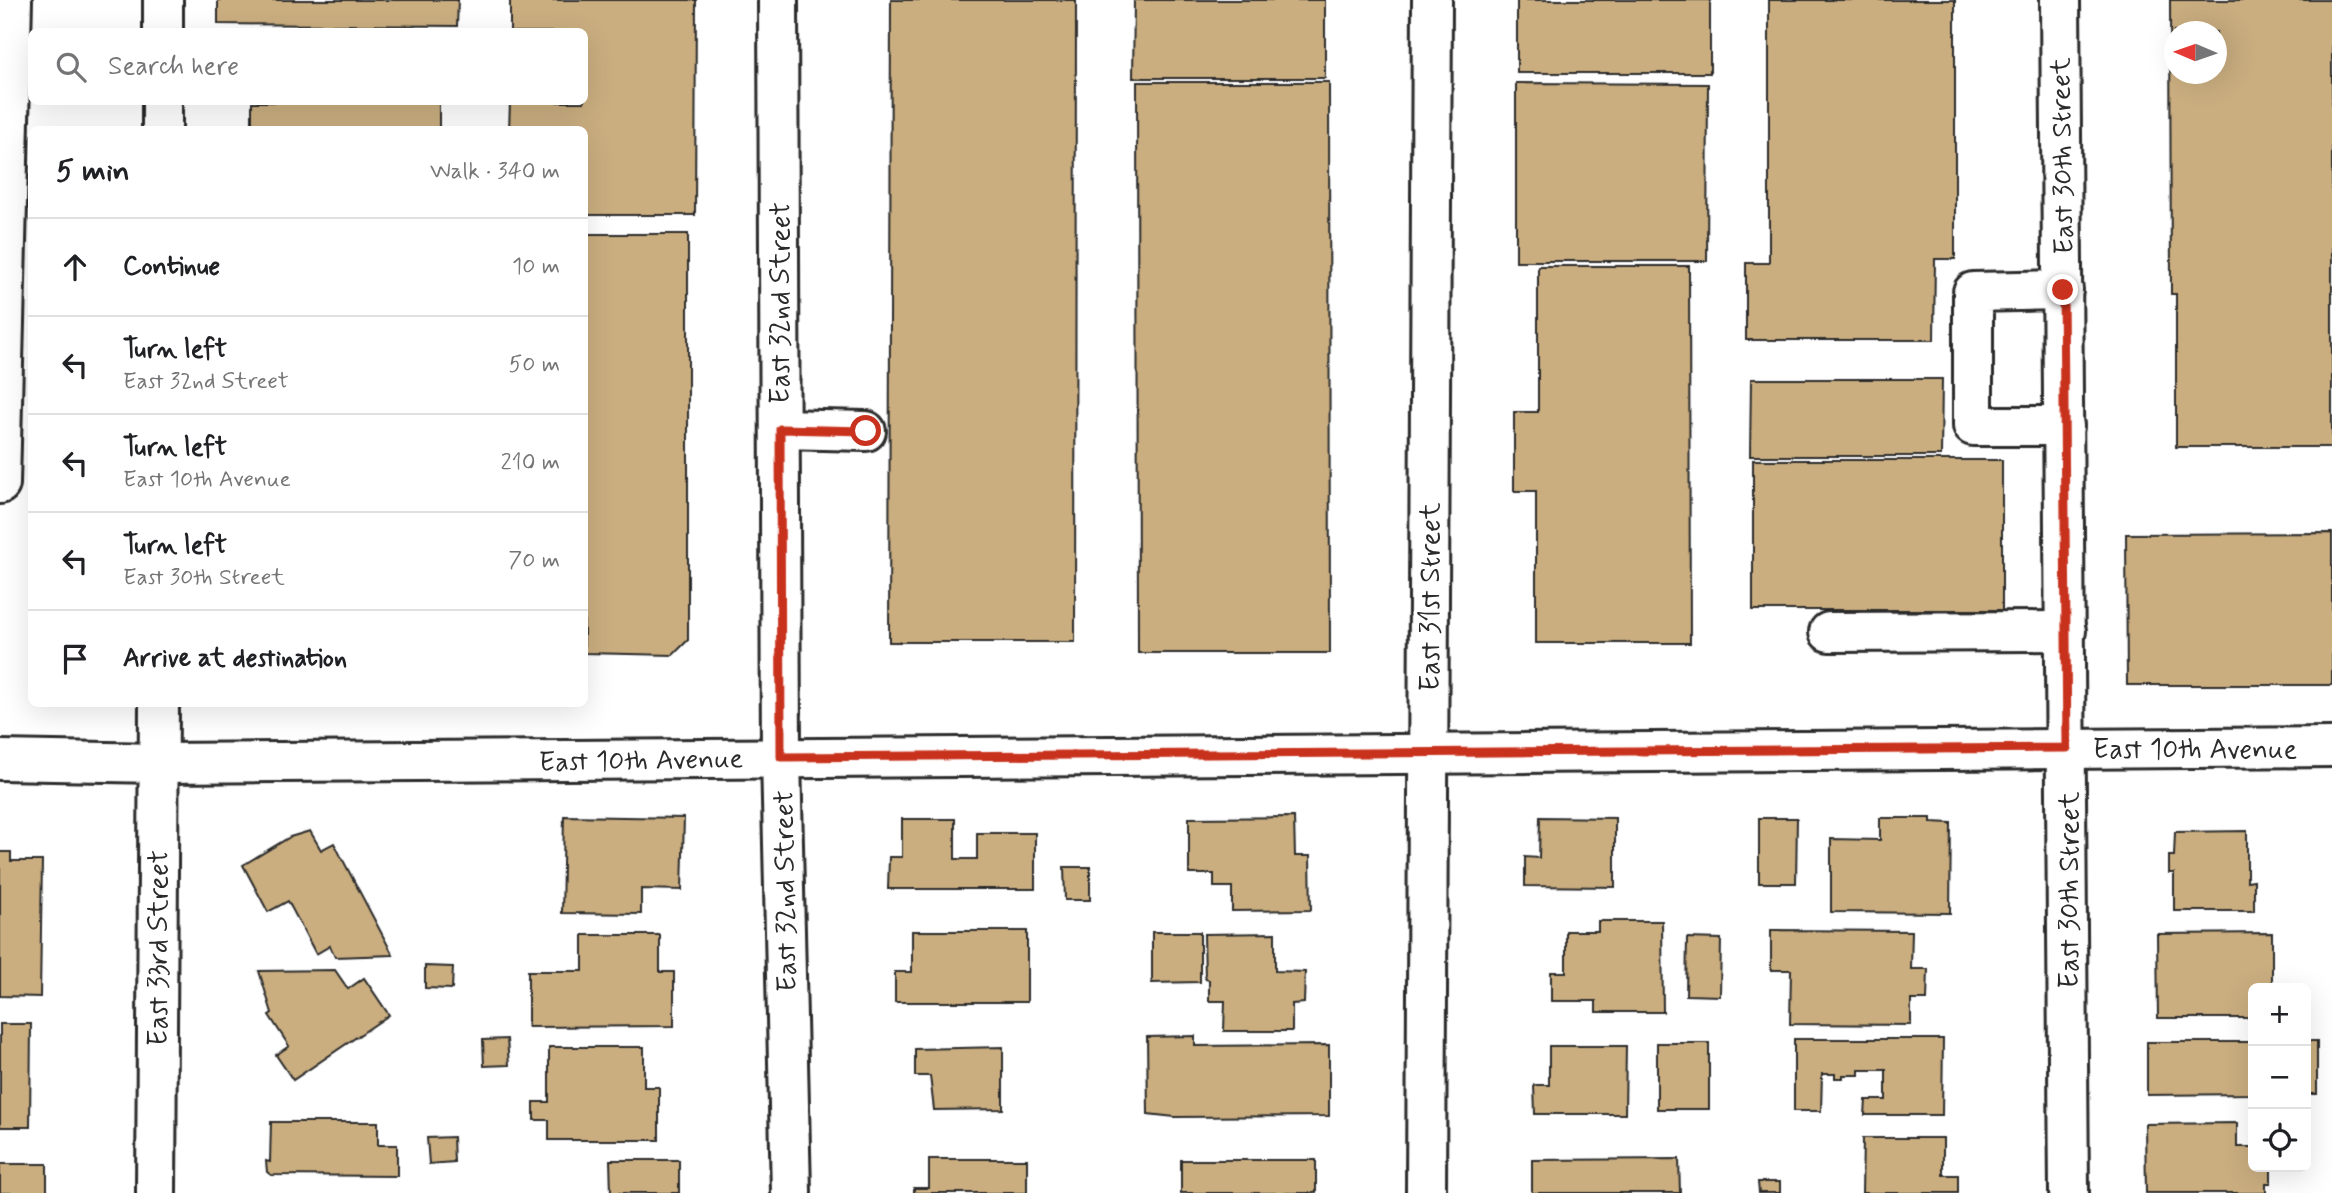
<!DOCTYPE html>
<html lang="en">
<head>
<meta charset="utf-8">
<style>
	body { margin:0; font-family:Mynerve,sans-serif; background:#f2f2f2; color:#202124 }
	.controls { position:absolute; right:21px; bottom:21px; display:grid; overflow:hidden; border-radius:10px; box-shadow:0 7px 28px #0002 }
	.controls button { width:63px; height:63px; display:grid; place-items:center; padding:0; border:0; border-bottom:2px solid #e0e0e0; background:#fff; color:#202124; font:35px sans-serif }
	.compass { position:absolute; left:2164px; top:21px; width:63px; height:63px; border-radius:50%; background:#fff; box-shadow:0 7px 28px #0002; rotate:272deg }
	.stop { position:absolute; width:21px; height:21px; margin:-16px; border:5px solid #c8321e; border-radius:50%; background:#fff }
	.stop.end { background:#c8321e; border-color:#fff; box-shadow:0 2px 7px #0008 }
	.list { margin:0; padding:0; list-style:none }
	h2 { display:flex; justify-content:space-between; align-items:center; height:91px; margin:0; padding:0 28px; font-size:30px }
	h2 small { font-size:23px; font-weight:400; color:#757577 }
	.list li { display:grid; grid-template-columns:46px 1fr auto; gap:21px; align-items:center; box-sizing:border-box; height:98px; padding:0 28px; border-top:2px solid #e0e0e0 }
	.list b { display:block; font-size:26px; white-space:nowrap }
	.list p { margin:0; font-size:23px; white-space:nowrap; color:#757577 }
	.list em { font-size:23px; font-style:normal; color:#757577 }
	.icon { flex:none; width:38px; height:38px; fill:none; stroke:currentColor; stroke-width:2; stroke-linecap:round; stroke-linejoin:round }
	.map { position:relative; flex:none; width:2332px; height:1193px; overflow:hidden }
	.search { position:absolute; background:#fff; box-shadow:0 7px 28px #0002; left:28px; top:28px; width:560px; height:77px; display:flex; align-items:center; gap:18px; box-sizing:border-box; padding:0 24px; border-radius:10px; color:#757577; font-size:26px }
	.panel { position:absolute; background:#fff; box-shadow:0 7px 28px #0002; left:28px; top:126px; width:560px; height:581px; border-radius:10px }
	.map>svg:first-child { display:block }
</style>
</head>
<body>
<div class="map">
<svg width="2332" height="1193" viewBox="0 0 2332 1193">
	<rect width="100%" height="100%" fill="#fff"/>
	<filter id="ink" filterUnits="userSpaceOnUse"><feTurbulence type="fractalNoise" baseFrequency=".0143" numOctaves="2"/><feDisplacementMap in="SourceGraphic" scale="14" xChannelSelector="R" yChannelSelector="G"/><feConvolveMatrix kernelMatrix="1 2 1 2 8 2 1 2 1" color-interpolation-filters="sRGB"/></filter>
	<g filter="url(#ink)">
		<g fill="#caae80" stroke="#2b2b2b" stroke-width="2" fill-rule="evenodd">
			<path d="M 218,0 L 458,0 L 457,26 L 218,24 Z"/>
			<path d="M 510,0 L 696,0 L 695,215 L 584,215 L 584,130 L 509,130 L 510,102 L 584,102 L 584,32 L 510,32 Z"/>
			<path d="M 891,0 L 1076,0 L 1075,642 L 889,642 Z"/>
			<path d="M 1134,0 L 1325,0 L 1325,78 L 1133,78 Z"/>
			<rect x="1517" y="0" width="193" height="73"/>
			<path d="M 1769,0 L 1955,0 L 1955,259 L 1935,259 L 1934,340 L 1746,340 L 1746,263 L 1769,263 Z"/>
			<path d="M 2170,0 L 2332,0 L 2332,447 L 2176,447 L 2176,294 L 2171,294 ZM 2174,32 L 2216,32 L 2216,74 L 2174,74 Z"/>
			<path d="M 1137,82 L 1329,82 L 1330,653 L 1138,653 Z"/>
			<path d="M 1516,83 L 1708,84 L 1707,261 L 1516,261 Z"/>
			<rect x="252" y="102" width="187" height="28"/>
			<path d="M 584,234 L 688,234 L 688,640 L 673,655 L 584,653 Z"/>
			<path d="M 1538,266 L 1689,266 L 1690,643 L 1536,643 L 1536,491 L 1514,491 L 1514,412 L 1538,412 Z"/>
			<path d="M 1751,379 L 1942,379 L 1941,456 L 1750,456 Z"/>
			<rect x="1753" y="460" width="249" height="150"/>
			<path d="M 2332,533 L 2332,685 L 2127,685 L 2126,534 Z"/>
			<path d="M 564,816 L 684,818 L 682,890 L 641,889 L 641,914 L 562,913 Z"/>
			<path d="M 1294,817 L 1295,856 L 1310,856 L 1311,910 L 1232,911 L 1232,887 L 1214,887 L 1214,874 L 1189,874 L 1189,818 Z"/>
			<path d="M 1540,817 L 1615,818 L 1615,887 L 1525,886 L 1525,857 L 1539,858 Z"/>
			<path d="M 1759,818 L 1797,818 L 1796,883 L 1759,883 Z"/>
			<path d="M 1880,818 L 1931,818 L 1931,822 L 1951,823 L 1950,913 L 1831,912 L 1831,839 L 1880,840 Z"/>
			<path d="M 902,819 L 955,819 L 955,859 L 977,859 L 977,833 L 1035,833 L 1035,889 L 888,889 L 889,857 L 902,857 Z"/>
			<path d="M 310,831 L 321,850 L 334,843 L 393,955 L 335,957 L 330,946 L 316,954 L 288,901 L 268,912 L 243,865 L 290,837 Z"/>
			<path d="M 2247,831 L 2247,881 L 2254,880 L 2254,911 L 2174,911 L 2174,873 L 2169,873 L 2169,856 L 2174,856 L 2175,832 Z"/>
			<path d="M 0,852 L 11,852 L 11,861 L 42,861 L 40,997 L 0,996 Z"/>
			<path d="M 1064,867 L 1090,867 L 1090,900 L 1065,900 Z"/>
			<path d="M 1598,921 L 1662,921 L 1663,1012 L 1596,1012 L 1596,1001 L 1551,1001 L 1551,972 L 1566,972 L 1566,931 L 1598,931 Z"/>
			<path d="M 1771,930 L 1912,931 L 1911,969 L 1928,969 L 1927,1000 L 1911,1000 L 1911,1025 L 1790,1024 L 1791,970 L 1771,970 Z"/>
			<path d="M 912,931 L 1027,931 L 1027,1002 L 895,1002 L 895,972 L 912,972 Z"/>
			<path d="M 1152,932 L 1200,932 L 1200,982 L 1152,983 Z"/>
			<path d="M 1275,933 L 1275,971 L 1305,972 L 1304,1003 L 1292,1004 L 1292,1031 L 1224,1031 L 1225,1001 L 1209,1001 L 1209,980 L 1205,979 L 1204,934 Z"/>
			<path d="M 2272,933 L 2272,988 L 2253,988 L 2253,1018 L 2158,1018 L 2157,934 Z"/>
			<path d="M 583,935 L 660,935 L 660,972 L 674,972 L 674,1026 L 528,1027 L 528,971 L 583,971 Z"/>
			<path d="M 1687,938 L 1721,939 L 1720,996 L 1686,995 Z"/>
			<path d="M 425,966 L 453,967 L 452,989 L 425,988 Z"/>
			<path d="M 335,970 L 348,989 L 364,978 L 389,1015 L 293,1080 L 276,1055 L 289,1046 L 269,1015 L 272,1013 L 259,971 Z"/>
			<path d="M 0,1024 L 31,1024 L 30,1127 L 0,1127 Z"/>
			<path d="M 1195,1036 L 1195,1046 L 1329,1045 L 1329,1116 L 1175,1117 L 1148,1114 L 1147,1037 Z"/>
			<path d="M 507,1039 L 509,1065 L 484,1066 L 483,1040 Z"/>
			<path d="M 1794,1039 L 1943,1039 L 1942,1115 L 1865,1115 L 1866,1100 L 1886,1100 L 1886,1070 L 1859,1070 L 1859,1075 L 1843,1075 L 1843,1078 L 1835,1078 L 1835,1074 L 1822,1074 L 1821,1111 L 1794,1111 Z"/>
			<rect x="2306" y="1041" width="11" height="53"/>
			<path d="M 2147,1042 L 2253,1042 L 2253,1094 L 2147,1095 Z"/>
			<rect x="1657" y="1043" width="52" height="66"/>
			<path d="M 1549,1046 L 1626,1046 L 1625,1114 L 1535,1114 L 1534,1085 L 1549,1085 Z"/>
			<path d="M 549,1047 L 644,1047 L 644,1087 L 659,1087 L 659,1140 L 549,1140 L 549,1120 L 534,1120 L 534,1102 L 549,1102 Z"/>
			<path d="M 1003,1047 L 1003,1109 L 934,1110 L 930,1076 L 915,1076 L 915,1049 Z"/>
			<path d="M 271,1122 L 378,1122 L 378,1145 L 397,1145 L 397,1176 L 271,1175 L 267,1172 L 266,1161 L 270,1162 Z"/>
			<path d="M 2237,1123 L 2237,1147 L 2253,1147 L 2253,1167 L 2271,1167 L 2271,1183 L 2266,1183 L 2266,1193 L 2146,1193 L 2145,1124 Z"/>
			<path d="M 453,1137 L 454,1162 L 429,1164 L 427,1138 Z"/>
			<path d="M 1863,1138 L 1943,1138 L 1943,1175 L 1958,1175 L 1958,1193 L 1862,1193 Z"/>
			<path d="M 929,1159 L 1027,1159 L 1027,1193 L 914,1193 L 914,1188 L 929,1188 Z"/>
			<path d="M 1679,1159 L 1680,1193 L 1532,1193 L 1532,1160 Z"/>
			<path d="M 610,1160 L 679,1160 L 679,1193 L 611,1193 Z"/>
			<rect x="1181" y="1160" width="135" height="33"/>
			<rect x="0" y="1164" width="47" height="29"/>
			<path d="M 1758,1182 L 1780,1182 L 1780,1193 L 1759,1193 Z"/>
		</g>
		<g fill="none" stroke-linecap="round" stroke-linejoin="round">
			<defs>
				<g id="minor">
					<path d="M 778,0 L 781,757 L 791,1193"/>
					<path d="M 2060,0 L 2069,1193"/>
					<path d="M 163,32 L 163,0"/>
					<path d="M 162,130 L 162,102"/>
					<path d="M 2063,290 L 1973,292 L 1973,426 L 2064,426"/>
					<path d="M 780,429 L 866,431"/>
					<path d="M 0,484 L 12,0"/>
					<path d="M 1829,632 L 2066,631"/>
					<path d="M 0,760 L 159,763 L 2332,747"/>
					<path d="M 156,1193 L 159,704"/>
					<path d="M 1426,1193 L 1432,0"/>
				</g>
			</defs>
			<use href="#minor" stroke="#2b2b2b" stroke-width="44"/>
			<use href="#minor" stroke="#fff" stroke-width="38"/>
		</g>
	</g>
	<g fill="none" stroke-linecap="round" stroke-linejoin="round" filter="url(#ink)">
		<path stroke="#c8321e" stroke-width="9" d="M 866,431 L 780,429 L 781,757 L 2067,748 L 2063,290"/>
	</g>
	<g text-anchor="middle" stroke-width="7" stroke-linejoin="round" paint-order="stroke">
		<g font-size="28" fill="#2b2b2b" stroke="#fff">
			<text transform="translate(2061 156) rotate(-91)" y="10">East 30th Street</text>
			<text transform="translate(779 303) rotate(-90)" y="10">East 32nd Street</text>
			<text transform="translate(1429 597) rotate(-90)" y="10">East 31st Street</text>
			<text x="2195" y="758">East 10th Avenue</text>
			<text transform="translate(641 759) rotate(-1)" y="10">East 10th Avenue</text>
			<text transform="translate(2068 890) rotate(-90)" y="10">East 30th Street</text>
			<text transform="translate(784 891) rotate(-91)" y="10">East 32nd Street</text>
			<text transform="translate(157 948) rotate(-90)" y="10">East 33rd Street</text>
		</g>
	</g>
</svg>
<div class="controls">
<button>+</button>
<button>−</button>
<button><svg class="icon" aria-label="locate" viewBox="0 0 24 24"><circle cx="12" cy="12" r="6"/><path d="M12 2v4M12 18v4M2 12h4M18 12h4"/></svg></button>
</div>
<svg class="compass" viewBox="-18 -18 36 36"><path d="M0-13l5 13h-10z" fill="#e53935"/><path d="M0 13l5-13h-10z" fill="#757577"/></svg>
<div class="stop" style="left:866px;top:431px"></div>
<div class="stop end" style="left:2063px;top:290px"></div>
<div class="search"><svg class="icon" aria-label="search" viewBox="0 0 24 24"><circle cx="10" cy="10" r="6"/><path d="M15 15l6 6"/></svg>Search here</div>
<section class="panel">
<h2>5 min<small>Walk · 340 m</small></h2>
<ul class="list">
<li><svg class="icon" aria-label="ahead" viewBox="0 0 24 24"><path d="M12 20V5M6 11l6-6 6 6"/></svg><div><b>Continue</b></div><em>10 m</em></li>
<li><svg class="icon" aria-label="left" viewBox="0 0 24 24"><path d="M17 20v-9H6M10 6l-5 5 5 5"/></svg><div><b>Turn left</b><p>East 32nd Street</p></div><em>50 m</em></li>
<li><svg class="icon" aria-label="left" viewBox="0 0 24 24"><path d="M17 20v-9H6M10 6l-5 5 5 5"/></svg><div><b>Turn left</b><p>East 10th Avenue</p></div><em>210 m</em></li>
<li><svg class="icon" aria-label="left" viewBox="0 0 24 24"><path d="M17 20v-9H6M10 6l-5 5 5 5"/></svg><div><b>Turn left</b><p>East 30th Street</p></div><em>70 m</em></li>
<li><svg class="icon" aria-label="arrive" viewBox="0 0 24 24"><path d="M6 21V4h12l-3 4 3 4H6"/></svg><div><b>Arrive at destination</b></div></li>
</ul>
</section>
</div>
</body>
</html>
